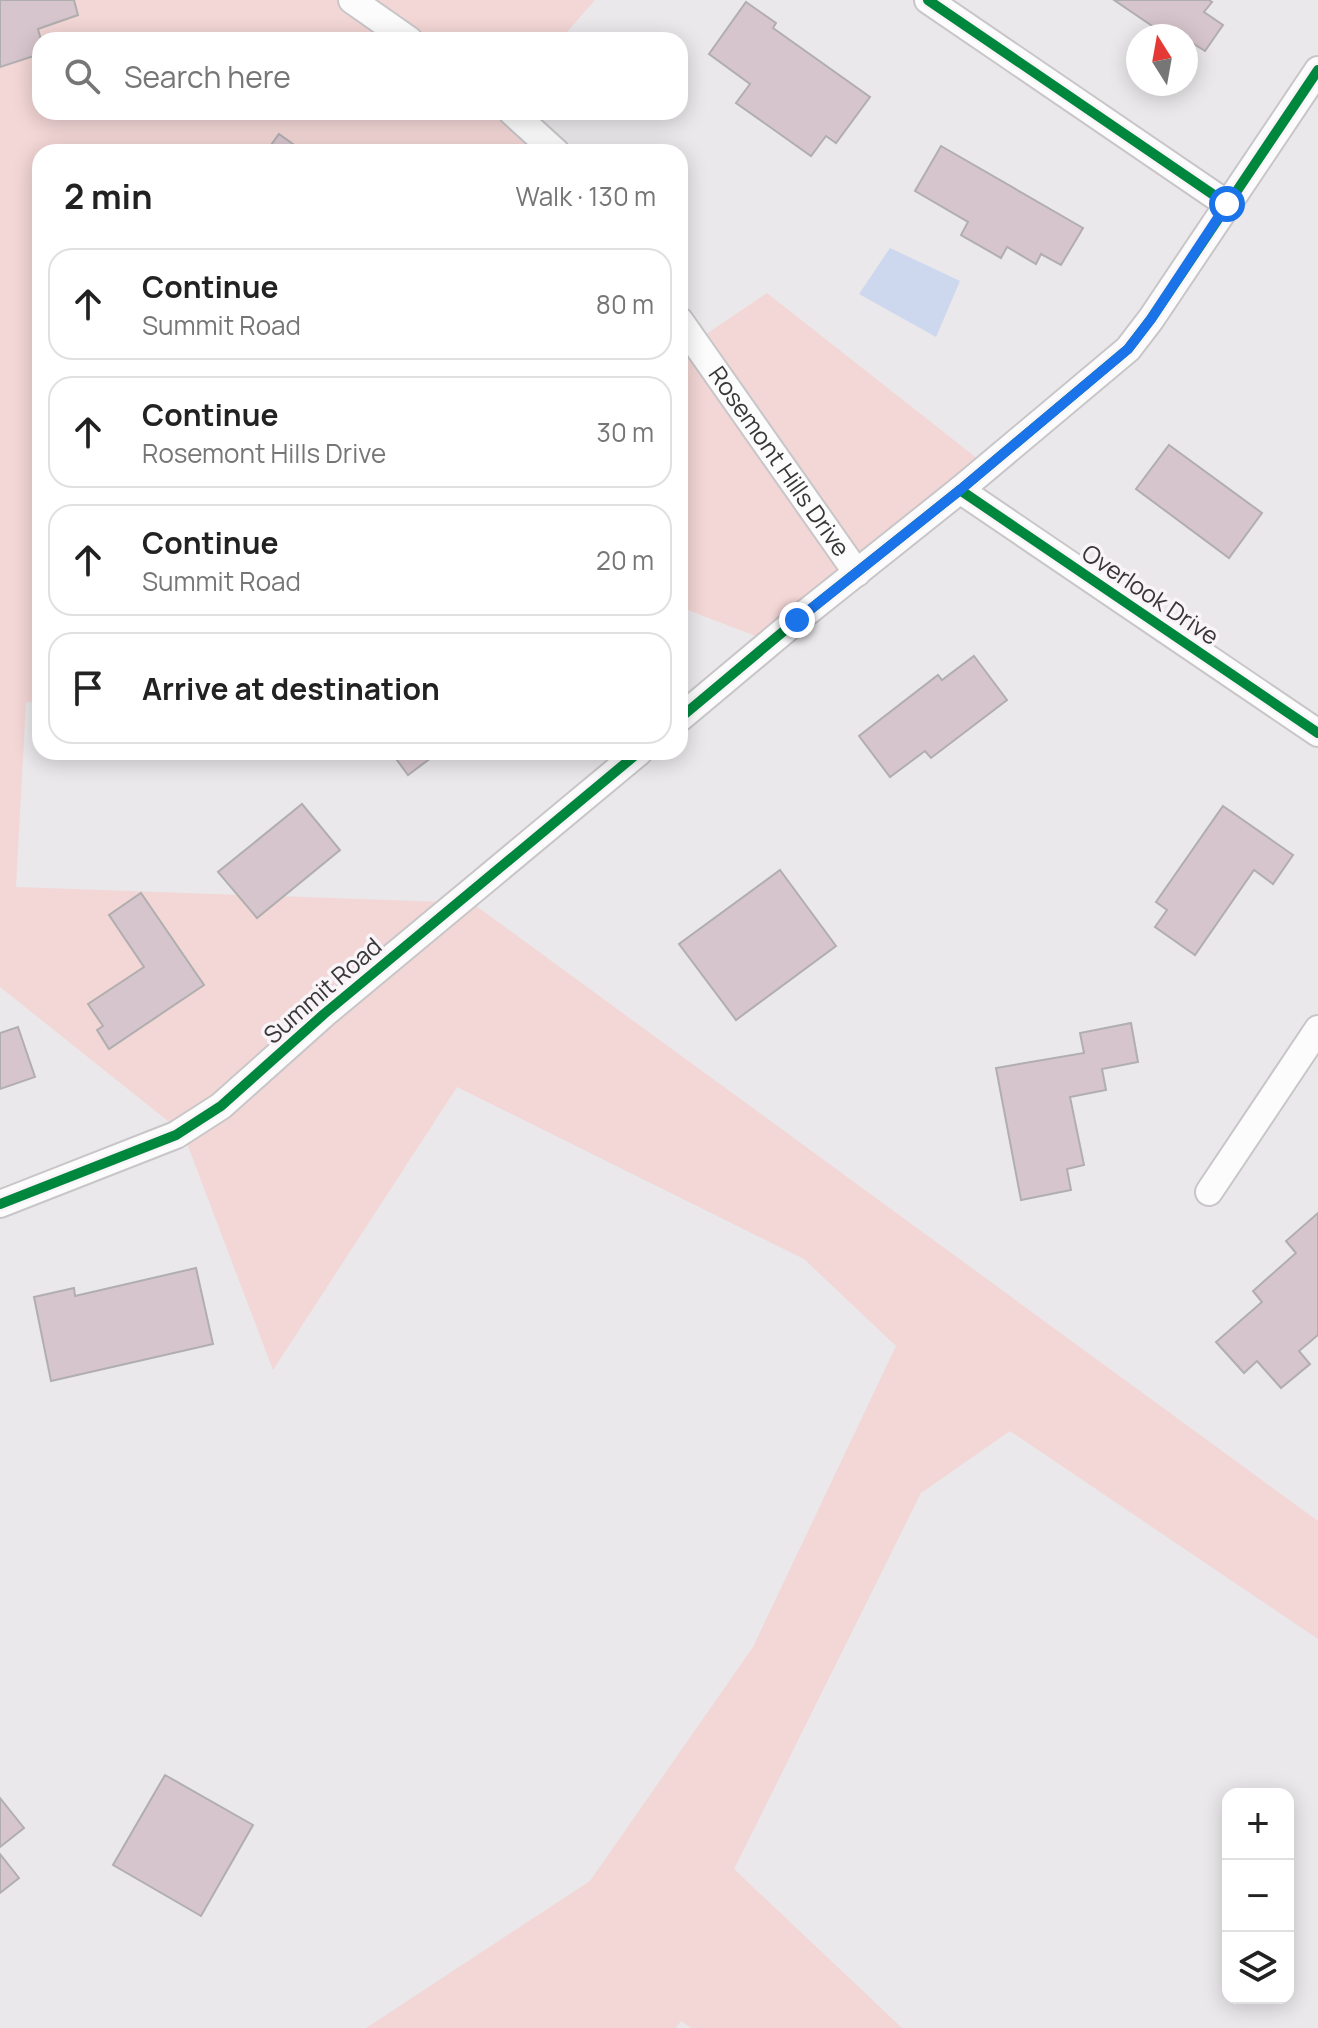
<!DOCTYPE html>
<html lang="en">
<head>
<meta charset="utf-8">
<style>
	body { margin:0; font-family:Manrope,sans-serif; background:#f6f6f6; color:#222 }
	.controls { position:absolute; right:24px; bottom:24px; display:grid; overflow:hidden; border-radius:16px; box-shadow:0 4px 20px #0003 }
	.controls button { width:72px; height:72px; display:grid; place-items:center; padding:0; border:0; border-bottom:2px solid #e0e0e0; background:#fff; color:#222; font:40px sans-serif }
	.compass { position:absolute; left:1126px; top:24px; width:72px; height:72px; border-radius:50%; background:#fff; box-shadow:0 4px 20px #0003; rotate:349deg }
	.stop { position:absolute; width:24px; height:24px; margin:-18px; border:6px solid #1a73e8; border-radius:50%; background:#fff }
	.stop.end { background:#1a73e8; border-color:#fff; box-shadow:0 2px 8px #0008 }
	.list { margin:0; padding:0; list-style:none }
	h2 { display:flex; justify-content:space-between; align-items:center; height:104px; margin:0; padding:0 32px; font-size:34px }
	h2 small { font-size:26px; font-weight:400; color:#767676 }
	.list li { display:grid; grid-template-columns:52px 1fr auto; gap:24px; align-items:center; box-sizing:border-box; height:112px; margin:0 16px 16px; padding:0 16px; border:2px solid #e0e0e0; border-radius:24px }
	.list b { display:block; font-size:30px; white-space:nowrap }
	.list p { margin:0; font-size:26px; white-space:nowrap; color:#767676 }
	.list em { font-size:26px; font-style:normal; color:#767676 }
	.icon { flex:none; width:44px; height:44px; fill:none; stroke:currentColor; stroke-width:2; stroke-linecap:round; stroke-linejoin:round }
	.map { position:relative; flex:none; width:1318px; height:2028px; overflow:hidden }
	.search { position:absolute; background:#fff; box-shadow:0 4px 20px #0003; left:32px; top:32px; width:656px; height:88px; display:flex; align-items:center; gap:20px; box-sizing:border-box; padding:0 28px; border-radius:24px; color:#767676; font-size:30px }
	.panel { position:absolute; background:#fff; box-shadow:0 4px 20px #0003; left:32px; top:144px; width:656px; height:616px; border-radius:24px }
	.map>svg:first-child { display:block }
</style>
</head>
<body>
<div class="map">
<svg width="1318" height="2028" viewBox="0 0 1318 2028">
	<rect width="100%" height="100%" fill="#eae8ea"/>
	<g fill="#f3d6d6">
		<path d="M 14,0 L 595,0 L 560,40 L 40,40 L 40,112 L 514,112 L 546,152 L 40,152 L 40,700 L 26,703 L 16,887 L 472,903 L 1318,1521 L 1318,1639 L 1010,1431 L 921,1493 L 734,1869 L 902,2028 L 691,2028 L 681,2021 L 676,2028 L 366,2028 L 590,1881 L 753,1647 L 896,1346 L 804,1259 L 457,1087 L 273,1370 L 183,1133 L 0,987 L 0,22 Z"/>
		<path d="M 767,293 L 988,467 L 779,645 L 680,607 L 680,322 L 696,341 Z"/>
	</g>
	<path fill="#cdd8ef" d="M 890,248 L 960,281 L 936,337 L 859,294 Z"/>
	<g fill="#d7c5cd" stroke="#b0aeaf" stroke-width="2">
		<path d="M 0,0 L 74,0 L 78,15 L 38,29 L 41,40 L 40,54 L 0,67 Z"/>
		<path d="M 1114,0 L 1209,0 L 1212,2 L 1204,12 L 1223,25 L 1205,51 L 1186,39 L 1186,36 L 1167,36 Z"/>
		<path d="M 746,2 L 776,23 L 773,28 L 870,97 L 836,143 L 826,136 L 811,156 L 736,103 L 750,84 L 709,54 Z"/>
		<path d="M 279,134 L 304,152 L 266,152 Z"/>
		<path d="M 941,146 L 1083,228 L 1061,265 L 1041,254 L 1036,264 L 1007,247 L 1001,258 L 961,235 L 968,222 L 915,191 Z"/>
		<path d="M 1169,445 L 1262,513 L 1229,558 L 1136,489 Z"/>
		<path d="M 974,656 L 1007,700 L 931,758 L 925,751 L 890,777 L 859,736 L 938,675 L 942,680 Z"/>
		<path d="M 391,752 L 439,752 L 408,775 Z"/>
		<path d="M 302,804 L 340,850 L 257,918 L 218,872 Z"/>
		<path d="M 1223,806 L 1293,855 L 1273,884 L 1254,870 L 1195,955 L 1155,927 L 1167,910 L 1156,902 Z"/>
		<path d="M 780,870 L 836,946 L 736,1020 L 679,944 Z"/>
		<path d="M 141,893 L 204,985 L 109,1049 L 97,1030 L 103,1026 L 88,1004 L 144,967 L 109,915 Z"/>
		<path d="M 1131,1023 L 1138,1062 L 1102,1069 L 1106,1090 L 1070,1097 L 1084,1165 L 1067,1169 L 1071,1190 L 1021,1200 L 996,1068 L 1084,1053 L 1080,1033 Z"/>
		<path d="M 18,1027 L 35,1077 L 0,1089 L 0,1033 Z"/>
		<path d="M 1318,1213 L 1318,1335 L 1299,1351 L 1310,1364 L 1281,1388 L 1257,1361 L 1244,1373 L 1216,1342 L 1262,1302 L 1253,1291 L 1296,1253 L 1286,1241 Z"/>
		<path d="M 196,1268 L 213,1344 L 51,1381 L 34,1297 L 74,1288 L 75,1296 Z"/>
		<path d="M 165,1775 L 253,1825 L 201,1916 L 113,1865 Z"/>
		<path d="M 0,1798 L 24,1828 L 0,1847 Z"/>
		<path d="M 0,1854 L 19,1878 L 0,1893 Z"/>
	</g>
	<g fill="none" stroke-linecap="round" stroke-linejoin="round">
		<defs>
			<g id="street">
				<path d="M 352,0 L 409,40"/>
				<path d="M 928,0 L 1227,204"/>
				<path d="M 512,112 L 556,152"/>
				<path id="s1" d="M 680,321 L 857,573"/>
				<path d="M 960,490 L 1318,733"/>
				<path d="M 680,718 L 797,620 L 960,490 L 1128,349 L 1151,319 L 1318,70"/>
				<path d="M 1209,1192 L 1318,1029"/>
				<path d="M 0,1204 L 176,1135 L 221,1106 L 324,1014 L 639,752"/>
			</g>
		</defs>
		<use href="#street" stroke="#c8c6c8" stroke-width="30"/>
		<use href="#street" stroke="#fcfcfc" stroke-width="26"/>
		<defs>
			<g id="cycleway">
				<path d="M 928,0 L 1227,204"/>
				<path d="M 960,490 L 1318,733"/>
				<path d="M 680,718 L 797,620 L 960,490 L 1128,349 L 1151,319 L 1318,70"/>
				<path d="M 0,1204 L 176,1135 L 221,1106 L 324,1014 L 639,752"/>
			</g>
		</defs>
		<use href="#cycleway" stroke="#f8f4f8" stroke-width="15"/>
		<use href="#cycleway" stroke="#00873e" stroke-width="10"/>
	</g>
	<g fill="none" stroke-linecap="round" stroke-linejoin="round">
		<path stroke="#1a73e8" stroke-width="10" d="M 797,620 L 960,490 L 1128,349 L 1151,319 L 1227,204"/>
	</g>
	<g text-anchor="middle" stroke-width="7" stroke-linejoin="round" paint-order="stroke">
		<g font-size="24" fill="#383738" stroke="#f8f4f8">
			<text dy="8" stroke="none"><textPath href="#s1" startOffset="172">Rosemont Hills Drive</textPath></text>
			<text transform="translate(1150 595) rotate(34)" y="8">Overlook Drive</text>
			<text transform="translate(323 991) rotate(-41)" y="8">Summit Road</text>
		</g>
	</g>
</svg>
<div class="controls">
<button>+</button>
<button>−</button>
<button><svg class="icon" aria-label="layers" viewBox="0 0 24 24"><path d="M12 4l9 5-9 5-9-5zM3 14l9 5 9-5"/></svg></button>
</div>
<svg class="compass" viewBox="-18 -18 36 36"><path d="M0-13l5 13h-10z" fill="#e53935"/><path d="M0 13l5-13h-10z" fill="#767676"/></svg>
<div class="stop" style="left:1227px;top:204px"></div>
<div class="stop end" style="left:797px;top:620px"></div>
<div class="search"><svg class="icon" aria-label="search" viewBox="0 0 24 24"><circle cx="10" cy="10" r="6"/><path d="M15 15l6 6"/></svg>Search here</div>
<section class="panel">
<h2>2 min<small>Walk · 130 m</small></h2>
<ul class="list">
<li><svg class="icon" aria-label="ahead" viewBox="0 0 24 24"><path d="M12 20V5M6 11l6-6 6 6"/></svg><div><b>Continue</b><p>Summit Road</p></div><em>80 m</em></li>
<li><svg class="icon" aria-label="ahead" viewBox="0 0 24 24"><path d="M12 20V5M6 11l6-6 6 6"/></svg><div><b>Continue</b><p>Rosemont Hills Drive</p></div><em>30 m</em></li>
<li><svg class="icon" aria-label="ahead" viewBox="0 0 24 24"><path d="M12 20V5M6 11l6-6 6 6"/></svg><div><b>Continue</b><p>Summit Road</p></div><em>20 m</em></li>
<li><svg class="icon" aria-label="arrive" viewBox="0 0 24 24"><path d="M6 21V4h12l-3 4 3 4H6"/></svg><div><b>Arrive at destination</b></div></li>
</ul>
</section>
</div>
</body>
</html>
